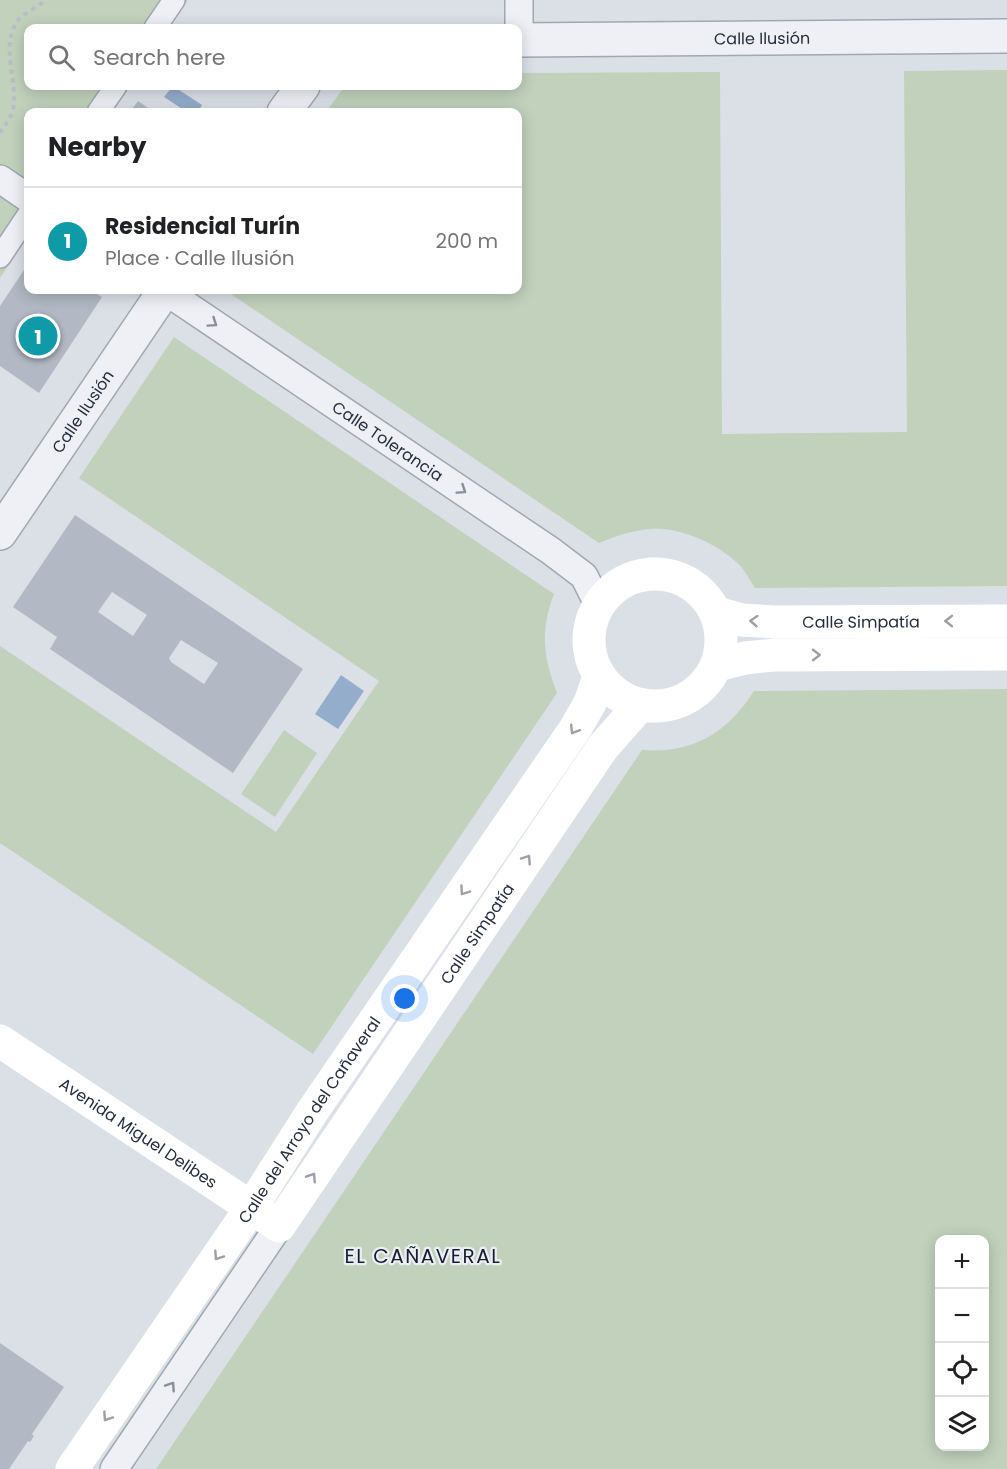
<!DOCTYPE html>
<html lang="en">
<head>
<meta charset="utf-8">
<style>
	body { margin:0; font-family:Poppins,sans-serif; background:#f2f2f2; color:#202124 }
	.controls { position:absolute; right:18px; bottom:18px; display:grid; overflow:hidden; border-radius:12px; box-shadow:0 3px 15px #0003 }
	.controls button { width:54px; height:54px; display:grid; place-items:center; padding:0; border:0; border-bottom:2px solid #e0e0e0; background:#fff; color:#202124; font:30px sans-serif }
	.you { position:absolute; left:405px; top:999px; width:21px; height:21px; margin:-15px; border:4px solid #fff; border-radius:50%; background:#1a73e8; box-shadow:0 0 0 9px #1a73e833 }
	.badge { display:grid; place-items:center; width:39px; height:39px; border-radius:50%; background:#111827; color:#fff; font-size:20px; font-weight:700 }
	.pin { position:absolute; translate:-50% -50%; border:3px solid #fff; box-shadow:0 2px 6px #0006 }
	.list { margin:0; padding:0; list-style:none }
	h2 { display:flex; justify-content:space-between; align-items:center; height:78px; margin:0; padding:0 24px; font-size:26px }
	h2 small { font-size:20px; font-weight:400; color:#757577 }
	.list li { display:grid; grid-template-columns:39px 1fr auto; gap:18px; align-items:center; box-sizing:border-box; height:108px; padding:0 24px; border-top:2px solid #e0e0e0 }
	.list b { display:block; font-size:22px; white-space:nowrap }
	.list p { margin:0; font-size:20px; white-space:nowrap; color:#757577 }
	.list em { font-size:20px; font-style:normal; color:#757577 }
	.icon { flex:none; width:33px; height:33px; fill:none; stroke:currentColor; stroke-width:2; stroke-linecap:round; stroke-linejoin:round }
	.map { position:relative; flex:none; width:1007px; height:1469px; overflow:hidden }
	.search { position:absolute; background:#fff; box-shadow:0 3px 15px #0003; left:24px; top:24px; width:498px; height:66px; display:flex; align-items:center; gap:15px; box-sizing:border-box; padding:0 21px; border-radius:12px; color:#757577; font-size:22px }
	.panel { position:absolute; background:#fff; box-shadow:0 3px 15px #0003; left:24px; top:108px; width:498px; height:186px; border-radius:12px }
	.map>svg:first-child { display:block }
</style>
</head>
<body>
<div class="map">
<svg width="1007" height="1469" viewBox="0 0 1007 1469">
	<rect width="100%" height="100%" fill="#dbe0e7"/>
	<g fill="#c1d1bc" fill-rule="evenodd">
		<path d="M 0,0 L 188,0 L 169,28 L 28,28 L 28,86 L 130,86 L 112,112 L 28,112 L 28,236 L 0,278 Z"/>
		<path d="M 1007,70 L 1007,586 L 755,588 C 751,582 747,575 743,569 C 723,546 682,527 652,529 C 633,530 616,536 599,543 L 225,290 L 518,290 L 518,112 L 326,112 L 345,86 L 518,86 L 518,73 L 720,72 L 722,434 L 907,432 L 904,71 Z"/>
		<path d="M 174,337 L 554,594 C 540,631 543,656 557,693 L 313,1054 L 0,843 L 0,646 L 276,832 L 379,681 L 79,478 Z"/>
		<path d="M 1007,689 L 1007,1469 L 156,1469 L 642,750 C 693,754 727,733 754,691 ZM 940,1240 L 984,1240 L 984,1446 L 940,1446 Z"/>
		<path d="M 284,730 L 317,753 L 275,817 L 241,794 Z"/>
	</g>
	<g fill="#93adca">
		<path d="M 173,86 L 202,105 L 198,112 L 187,112 L 164,97 Z"/>
		<path d="M 341,675 L 364,691 L 338,729 L 315,714 Z"/>
	</g>
	<g fill="#b2b9c4" fill-rule="evenodd">
		<path d="M 138,101 L 154,112 L 130,112 Z"/>
		<path d="M 28,264 L 28,290 L 91,290 L 102,297 L 39,393 L 0,366 L 0,306 Z"/>
		<path d="M 75,515 L 303,669 L 233,773 L 50,649 L 57,637 L 13,607 ZM 112,592 L 147,615 L 133,636 L 98,612 ZM 181,640 L 218,663 L 204,684 L 171,662 L 169,658 Z"/>
		<path d="M 0,1343 L 64,1387 L 32,1434 L 34,1436 L 30,1442 L 28,1441 L 9,1469 L 0,1469 Z"/>
	</g>
	<g fill="none" stroke-linecap="round" stroke-linejoin="round">
		<defs>
			<g id="pedestrian">
				<path d="M 155,28 L 174,0"/>
				<path d="M 98,112 L 116,86"/>
				<path d="M 0,257 L 28,215"/>
			</g>
			<g id="minor">
				<path d="M 519,0 L 519,40"/>
				<path d="M 0,179 L 28,198"/>
				<path id="s1" d="M 164,290 L 551,551 L 584,576 L 598,604"/>
				<path d="M 114,1469 L 279,1226"/>
			</g>
			<g id="tertiary">
				<path id="s2" d="M 518,40 L 1007,36"/>
				<path d="M 284,112 L 303,86"/>
				<path id="s3" d="M 0,533 L 165,290"/>
			</g>
		</defs>
		<use href="#pedestrian" stroke="#a1a7b1" stroke-width="24"/>
		<use href="#minor" stroke="#a1a7b1" stroke-width="30"/>
		<use href="#tertiary" stroke="#a1a7b1" stroke-width="36"/>
		<path stroke="#babdc5" stroke-width="4" stroke-dasharray="4.5 4.5" stroke-linecap="butt" d="M 0,133 C 6,124 13,115 14,104 C 16,75 0,44 19,19 C 27,12 38,6 46,0"/>
		<use href="#pedestrian" stroke="#eef0f5" stroke-width="21"/>
		<use href="#minor" stroke="#eef0f5" stroke-width="27"/>
		<use href="#tertiary" stroke="#eef0f5" stroke-width="33"/>
		<g stroke="#fff" stroke-width="33">
			<circle cx="655" cy="640" r="66"/>
			<path id="s4" d="M 716,613 L 742,620 L 775,622 L 1007,621"/>
			<path d="M 717,665 L 745,658 L 774,655 L 1007,654"/>
			<path id="s5" d="M 0,1041 L 279,1226 L 603,747 L 640,705"/>
			<path id="s6" d="M 72,1469 L 251,1208 L 312,1112 L 575,729 L 590,703 L 599,677"/>
		</g>
	</g>
	<defs><path id="oneway-chevron" d="M-2-3.5L2.5 0L-2 3.5" fill="none" stroke-width="1.6" stroke-linecap="round" stroke-linejoin="round" transform="scale(1.5)"/></defs>
	<g stroke="#8a8e9a">
		<use href="#oneway-chevron" transform="translate(213 323) rotate(34)"/>
		<use href="#oneway-chevron" transform="translate(462 490) rotate(34)"/>
		<use href="#oneway-chevron" transform="translate(171 1386) rotate(-56)"/>
	</g>
	<g stroke="#9da0a8">
		<use href="#oneway-chevron" transform="translate(754 621) rotate(-176)"/>
		<use href="#oneway-chevron" transform="translate(949 621) rotate(180)"/>
		<use href="#oneway-chevron" transform="translate(816 655)"/>
		<use href="#oneway-chevron" transform="translate(574 730) rotate(122)"/>
		<use href="#oneway-chevron" transform="translate(527 859) rotate(-56)"/>
		<use href="#oneway-chevron" transform="translate(464 891) rotate(125)"/>
		<use href="#oneway-chevron" transform="translate(312 1177) rotate(-57)"/>
		<use href="#oneway-chevron" transform="translate(218 1256) rotate(124)"/>
		<use href="#oneway-chevron" transform="translate(107 1417) rotate(124)"/>
	</g>
	<g text-anchor="middle" stroke-width="4.5" stroke-linejoin="round" paint-order="stroke">
		<g font-size="16" fill="#252d3e" stroke="#ebeff5">
			<text dy="6" stroke="none"><textPath href="#s2" startOffset="244">Calle Ilusión</textPath></text>
			<text dy="6" stroke="none"><textPath href="#s3" startOffset="147">Calle Ilusión</textPath></text>
			<text dy="6" stroke="none"><textPath href="#s1" startOffset="270">Calle Tolerancia</textPath></text>
			<text dy="6" stroke="none"><textPath href="#s4" startOffset="146">Calle Simpatía</textPath></text>
			<text dy="6" stroke="none"><textPath href="#s5" startOffset="688">Calle Simpatía</textPath></text>
			<text dy="6" stroke="none"><textPath href="#s6" startOffset="422">Calle del Arroyo del Cañaveral</textPath></text>
			<text dy="6" stroke="none"><textPath href="#s5" startOffset="166">Avenida Miguel Delibes</textPath></text>
		</g>
		<g font-size="20" letter-spacing="1.5" fill="#171f2e" stroke="#ebeff5">
			<text x="423" y="1263">EL CAÑAVERAL</text>
		</g>
	</g>
</svg>
<div class="controls">
<button>+</button>
<button>−</button>
<button><svg class="icon" aria-label="locate" viewBox="0 0 24 24"><circle cx="12" cy="12" r="6"/><path d="M12 2v4M12 18v4M2 12h4M18 12h4"/></svg></button>
<button><svg class="icon" aria-label="layers" viewBox="0 0 24 24"><path d="M12 4l9 5-9 5-9-5zM3 14l9 5 9-5"/></svg></button>
</div>
<div class="you"></div>
<div class="pin badge" style="left:38px;top:336px;background:#0f9aa8">1</div>
<div class="search"><svg class="icon" aria-label="search" viewBox="0 0 24 24"><circle cx="10" cy="10" r="6"/><path d="M15 15l6 6"/></svg>Search here</div>
<section class="panel">
<h2>Nearby<small></small></h2>
<ul class="list">
<li><span class="badge" style="background:#0f9aa8">1</span><div><b>Residencial Turín</b><p>Place · Calle Ilusión</p></div><em>200 m</em></li>
</ul>
</section>
</div>
</body>
</html>
